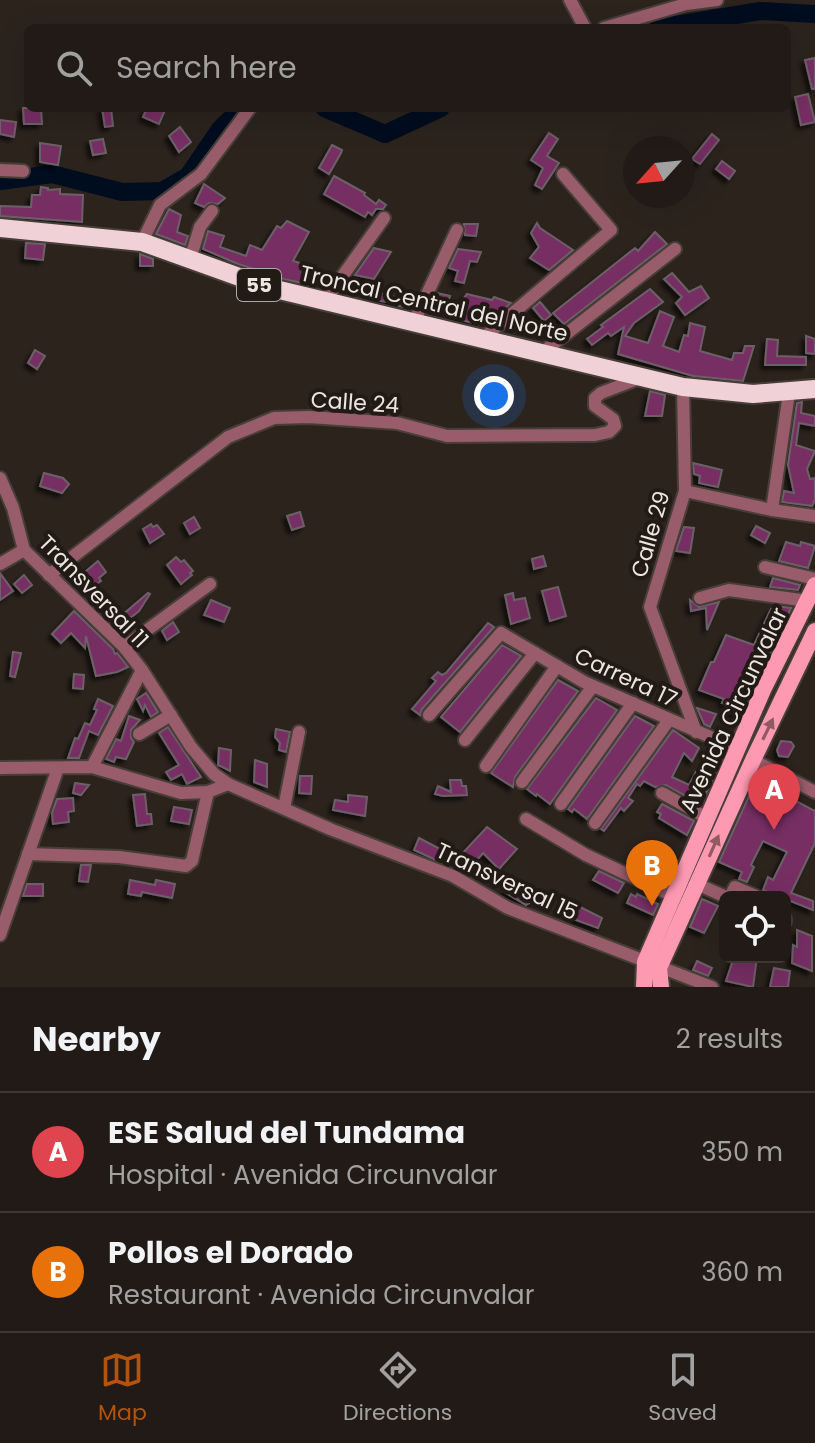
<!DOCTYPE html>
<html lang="en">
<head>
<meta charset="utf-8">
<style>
	body { margin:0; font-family:Poppins,sans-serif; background:#29231f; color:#f1f3f6 }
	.controls { position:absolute; right:24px; bottom:24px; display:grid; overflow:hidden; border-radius:12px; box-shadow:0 8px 32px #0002 }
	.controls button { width:72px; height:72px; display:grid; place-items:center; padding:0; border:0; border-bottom:2px solid #3e3835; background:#211a16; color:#f1f3f6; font:40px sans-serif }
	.compass { position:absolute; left:623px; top:136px; width:72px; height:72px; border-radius:50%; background:#211a16; box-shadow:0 8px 32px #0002; rotate:243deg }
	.you { position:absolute; left:494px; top:396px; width:28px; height:28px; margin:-20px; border:6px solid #fff; border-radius:50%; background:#1a73e8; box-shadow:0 0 0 12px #1a73e833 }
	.badge { display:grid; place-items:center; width:52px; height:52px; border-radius:50%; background:#b45309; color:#fff; font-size:26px; font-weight:700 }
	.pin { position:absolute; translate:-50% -66px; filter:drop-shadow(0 2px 4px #0008) }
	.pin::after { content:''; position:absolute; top:42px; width:28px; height:24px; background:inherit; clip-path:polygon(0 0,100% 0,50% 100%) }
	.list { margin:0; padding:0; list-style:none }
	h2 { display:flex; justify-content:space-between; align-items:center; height:104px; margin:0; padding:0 32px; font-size:34px }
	h2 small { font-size:26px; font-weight:400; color:#a2a1a1 }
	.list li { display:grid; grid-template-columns:52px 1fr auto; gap:24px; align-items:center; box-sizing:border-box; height:120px; padding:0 32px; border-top:2px solid #3e3835 }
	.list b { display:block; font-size:30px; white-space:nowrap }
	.list p { margin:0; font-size:26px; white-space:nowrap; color:#a2a1a1 }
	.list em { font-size:26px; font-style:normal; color:#a2a1a1 }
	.icon { flex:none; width:44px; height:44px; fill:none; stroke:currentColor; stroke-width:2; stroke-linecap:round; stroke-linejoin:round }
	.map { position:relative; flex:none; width:815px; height:987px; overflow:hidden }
	.search { position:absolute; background:#211a16; box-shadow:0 8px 32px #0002; left:24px; right:24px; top:24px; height:88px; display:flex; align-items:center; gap:20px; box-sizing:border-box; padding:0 28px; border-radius:12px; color:#a2a1a1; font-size:30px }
	.sheet { height:344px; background:#211a16 }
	nav { display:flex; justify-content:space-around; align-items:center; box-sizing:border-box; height:112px; border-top:2px solid #3e3835; background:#211a16; font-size:22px; color:#a2a1a1 }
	nav a { display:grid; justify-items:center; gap:4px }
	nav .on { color:#b45309 }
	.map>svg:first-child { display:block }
</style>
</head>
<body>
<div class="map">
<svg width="815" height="987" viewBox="0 0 815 987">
	<defs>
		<filter id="shadow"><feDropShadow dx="-4" dy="4" stdDeviation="2" flood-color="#0009"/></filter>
	</defs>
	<rect width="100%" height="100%" fill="#2c231d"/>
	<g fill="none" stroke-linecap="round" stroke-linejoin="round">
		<g stroke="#000d1f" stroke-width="18">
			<path d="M 658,28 L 760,11 L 815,14"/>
			<path d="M 324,108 L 385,134 L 441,108"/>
			<path d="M 0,181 L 52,174 L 122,192 L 162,191 L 188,176 L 220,129 L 242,108"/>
		</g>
	</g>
	<g fill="#762e63" stroke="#6c6168" stroke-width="2" filter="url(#shadow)">
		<path d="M 815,58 L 815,89 L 812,89 L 805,60 Z"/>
		<path d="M 808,94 L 815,122 L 801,125 L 795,97 Z"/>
		<path d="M 23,108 L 41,108 L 42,124 L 24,124 Z"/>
		<path d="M 102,108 L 111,108 L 113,126 L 105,127 Z"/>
		<path d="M 147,108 L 165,110 L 159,124 L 143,117 Z"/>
		<path d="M 0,120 L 16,122 L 14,137 L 0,134 Z"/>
		<path d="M 180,127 L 191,142 L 179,152 L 169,136 Z"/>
		<path d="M 549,133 L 558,139 L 547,156 L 559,163 L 542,189 L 535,185 L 543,168 L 531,160 Z"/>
		<path d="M 712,134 L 719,140 L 700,164 L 692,159 Z"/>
		<path d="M 103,139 L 106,153 L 93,155 L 90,141 Z"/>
		<path d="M 40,143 L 61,146 L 58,165 L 40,162 Z"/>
		<path d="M 332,145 L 342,150 L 341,153 L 329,174 L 319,168 Z"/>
		<path d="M 722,161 L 735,171 L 729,179 L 716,169 Z"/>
		<path d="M 334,176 L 365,193 L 364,195 L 376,204 L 379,200 L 386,205 L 383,209 L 376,209 L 372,215 L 368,212 L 365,217 L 324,194 Z"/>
		<path d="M 204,184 L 225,198 L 218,204 L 209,203 L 204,207 L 195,203 Z"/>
		<path d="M 41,187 L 48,188 L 48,190 L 60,189 L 60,194 L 83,195 L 82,222 L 0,216 L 0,206 L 31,207 L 32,195 L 40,195 Z"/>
		<path d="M 169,209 L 181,215 L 177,232 L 188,236 L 185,245 L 156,234 Z"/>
		<path d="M 287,221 L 309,232 L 293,261 L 303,264 L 301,269 L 313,272 L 307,284 L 283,279 L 268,270 L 267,273 L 238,264 L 203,249 L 208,231 L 224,236 L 220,247 L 246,256 L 250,245 L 262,250 L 277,226 L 281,228 Z"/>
		<path d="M 537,223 L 540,228 L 573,250 L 549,270 L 530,258 L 539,247 L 531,233 Z"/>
		<path d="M 464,224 L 478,224 L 476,236 L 465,235 Z"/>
		<path d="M 655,232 L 667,244 L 564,324 L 553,313 L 635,248 L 638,251 Z"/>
		<path d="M 26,243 L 45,244 L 43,260 L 25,258 Z"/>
		<path d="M 374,248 L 391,252 L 374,279 L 355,275 Z"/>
		<path d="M 458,249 L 481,252 L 477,262 L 470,261 L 464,283 L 455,281 L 458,271 L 449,268 Z"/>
		<path d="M 140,254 L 153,259 L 153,266 L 140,266 Z"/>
		<path d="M 672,273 L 689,292 L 701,286 L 709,298 L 685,315 L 676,303 L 682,297 L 664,279 Z"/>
		<path d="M 650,289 L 663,302 L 634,323 L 625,336 L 648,343 L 660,311 L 674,317 L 663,346 L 679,352 L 684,335 L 688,336 L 690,323 L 705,327 L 700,351 L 732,360 L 734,353 L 743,353 L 745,346 L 754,346 L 743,381 L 693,376 L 618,354 L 624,327 L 611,336 L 608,333 L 592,345 L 587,339 L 603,327 L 601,325 Z"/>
		<path d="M 377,292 L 402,299 L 414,302 L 410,308 L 399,306 L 400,304 L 374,300 Z"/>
		<path d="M 437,293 L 450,296 L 445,311 L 430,308 Z"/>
		<path d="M 467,294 L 492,300 L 494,297 L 511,303 L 498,314 L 494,310 L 480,325 L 450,317 Z"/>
		<path d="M 540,302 L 551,315 L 544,321 L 533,308 Z"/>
		<path d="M 806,336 L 815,339 L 815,354 L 806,353 Z"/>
		<path d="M 767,339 L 778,340 L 777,356 L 806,357 L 806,365 L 765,365 Z"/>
		<path d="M 35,350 L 45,356 L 37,369 L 28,363 Z"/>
		<path d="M 650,391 L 665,395 L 662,416 L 645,416 Z"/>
		<path d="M 802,402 L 801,413 L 815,416 L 815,426 L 799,423 L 796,445 L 815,451 L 807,469 L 810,479 L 815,478 L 815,500 L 812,506 L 782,502 L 784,491 L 794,493 L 788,465 L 797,403 Z"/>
		<path d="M 693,463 L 722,470 L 718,487 L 699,483 L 700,476 L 694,474 Z"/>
		<path d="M 44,473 L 63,478 L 69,484 L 62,493 L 40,486 Z"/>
		<path d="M 300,512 L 304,526 L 292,530 L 287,516 Z"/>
		<path d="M 194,517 L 200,528 L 190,534 L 184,523 Z"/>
		<path d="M 151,524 L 153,527 L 157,525 L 164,534 L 150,543 L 143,529 Z"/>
		<path d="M 756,526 L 770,533 L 765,543 L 751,535 Z"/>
		<path d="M 684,527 L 694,528 L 690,553 L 676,551 Z"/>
		<path d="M 786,542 L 800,546 L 801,542 L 815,546 L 808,568 L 779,561 Z"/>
		<path d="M 543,556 L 546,566 L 534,569 L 532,559 Z"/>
		<path d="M 176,557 L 181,562 L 184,560 L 193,571 L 190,573 L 192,575 L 181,584 L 167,565 Z"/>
		<path d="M 98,561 L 106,572 L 99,578 L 101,581 L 87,590 L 78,578 Z"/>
		<path d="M 0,573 L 13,591 L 0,600 Z"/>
		<path d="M 24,575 L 32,585 L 22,593 L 14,584 Z"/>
		<path d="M 773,578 L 800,585 L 798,590 L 770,587 Z"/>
		<path d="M 558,587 L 566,616 L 550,621 L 542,591 Z"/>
		<path d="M 148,593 L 150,594 L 139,611 L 118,628 L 114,622 Z"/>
		<path d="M 513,593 L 514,600 L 525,598 L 530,618 L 511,624 L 505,595 Z"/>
		<path d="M 211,600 L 230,608 L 224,622 L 204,615 Z"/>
		<path d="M 690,600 L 699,607 L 719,602 L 707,630 L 706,608 L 691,611 Z"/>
		<path d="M 777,606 L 791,608 L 740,715 L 730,712 L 732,707 L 722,703 L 724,699 L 699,690 L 711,662 L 714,662 L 726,635 L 754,645 L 771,609 L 775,610 Z"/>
		<path d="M 74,611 L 113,649 L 115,654 L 117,653 L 128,667 L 117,672 L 96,676 L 86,636 L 85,648 L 71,633 L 61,643 L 52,634 Z"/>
		<path d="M 173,622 L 179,632 L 167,640 L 162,631 Z"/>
		<path d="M 488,623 L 494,627 L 422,709 L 420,715 L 412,709 L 436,681 L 432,678 L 438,672 L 442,675 L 446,673 Z"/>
		<path d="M 502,645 L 521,656 L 460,732 L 441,717 Z"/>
		<path d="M 13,652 L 21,653 L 15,677 L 10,676 Z"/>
		<path d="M 74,674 L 84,675 L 83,689 L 73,688 Z"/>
		<path d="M 558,680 L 578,691 L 515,777 L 513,787 L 491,773 Z"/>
		<path d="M 146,693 L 158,712 L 151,717 L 145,705 L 143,711 L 137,699 Z"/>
		<path d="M 596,698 L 617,710 L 550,804 L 537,794 L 536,796 L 527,789 Z"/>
		<path d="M 98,699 L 113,706 L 98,735 L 89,731 L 79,758 L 68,758 L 75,738 L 78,739 L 85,723 L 90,725 L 97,710 L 94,709 Z"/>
		<path d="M 697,708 L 716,714 L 710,727 L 704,724 Z"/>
		<path d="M 129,716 L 140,720 L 131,730 L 131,738 L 134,742 L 126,759 L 116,757 L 114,762 L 106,759 L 116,739 L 121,741 Z"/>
		<path d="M 635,716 L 654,726 L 587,819 L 574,809 L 572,812 L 568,809 Z"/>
		<path d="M 168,727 L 201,777 L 187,784 L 182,774 L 171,780 L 166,772 L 179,765 L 159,733 Z"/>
		<path d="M 276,729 L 290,732 L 286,752 L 279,750 L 280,743 L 275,737 Z"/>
		<path d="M 673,730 L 699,748 L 692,761 L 684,753 L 672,777 L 689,785 L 696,772 L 703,776 L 712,754 L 721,759 L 706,794 L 696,789 L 691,799 L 666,785 L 655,787 L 644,781 L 640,786 L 637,784 L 628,798 L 633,801 L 624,811 L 621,808 L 604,831 L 601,829 Z"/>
		<path d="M 781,741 L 791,742 L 794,746 L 788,757 L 779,756 L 777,750 Z"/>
		<path d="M 219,748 L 231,750 L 230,771 L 218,765 Z"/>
		<path d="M 255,760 L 267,764 L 267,787 L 254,782 Z"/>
		<path d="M 300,776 L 312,776 L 311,794 L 299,793 Z"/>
		<path d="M 450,780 L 461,780 L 462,786 L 466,786 L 467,795 L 443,796 L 435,794 L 438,786 L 451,792 Z"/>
		<path d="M 760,782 L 815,811 L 815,843 L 791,893 L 813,901 L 813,910 L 763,890 L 768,877 L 773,880 L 787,852 L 763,841 L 751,865 L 754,867 L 747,882 L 739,879 L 742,872 L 719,862 L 750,794 Z"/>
		<path d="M 75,783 L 89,785 L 81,795 L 73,793 Z"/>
		<path d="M 145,794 L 147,814 L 151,814 L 152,824 L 137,826 L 133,795 Z"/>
		<path d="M 348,795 L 367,797 L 365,816 L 333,810 L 335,800 L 348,802 Z"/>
		<path d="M 73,798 L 74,811 L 68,812 L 69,822 L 53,824 L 52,813 L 57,799 Z"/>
		<path d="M 662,804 L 694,821 L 687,835 L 659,818 L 661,814 L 657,812 Z"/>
		<path d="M 174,807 L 192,810 L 189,824 L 171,821 Z"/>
		<path d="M 487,827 L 517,849 L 499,869 L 483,853 L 466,873 L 454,867 L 459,857 Z"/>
		<path d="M 419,838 L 438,848 L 443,843 L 449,849 L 438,861 L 414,850 Z"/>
		<path d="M 655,848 L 677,861 L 667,883 L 628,865 L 643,852 L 649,859 Z"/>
		<path d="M 81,865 L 91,865 L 88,882 L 79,881 Z"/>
		<path d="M 599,871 L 624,883 L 618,893 L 593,880 Z"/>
		<path d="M 130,880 L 155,885 L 156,880 L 175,884 L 172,898 L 142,892 L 141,896 L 128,894 Z"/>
		<path d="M 522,881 L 534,900 L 526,905 L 503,891 Z"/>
		<path d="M 27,884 L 43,884 L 43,896 L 23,896 Z"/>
		<path d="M 631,894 L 636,897 L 637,894 L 658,904 L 653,915 L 627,903 Z"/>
		<path d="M 702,899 L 718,906 L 704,933 L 690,927 Z"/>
		<path d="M 578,906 L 602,918 L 598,928 L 573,919 Z"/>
		<path d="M 797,930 L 812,936 L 812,971 L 792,963 L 793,945 L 797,947 Z"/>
		<path d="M 734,957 L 757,957 L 753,987 L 726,981 Z"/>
		<path d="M 697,961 L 712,968 L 708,976 L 693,970 Z"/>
		<path d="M 774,968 L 790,971 L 788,987 L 770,987 Z"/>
	</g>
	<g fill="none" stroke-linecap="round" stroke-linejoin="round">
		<defs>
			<g id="minor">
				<path d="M 570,0 L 585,28"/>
				<path d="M 604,28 L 686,4 L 717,0"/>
				<path d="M 0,170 L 23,171"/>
				<path d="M 142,242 L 160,205 L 201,174 L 250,108"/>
				<path d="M 190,259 L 200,227 L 212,211"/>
				<path d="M 324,302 L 384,218"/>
				<path d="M 413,324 L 457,230"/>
				<path d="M 482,339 L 611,230 L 563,174"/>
				<path d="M 543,352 L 675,249"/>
				<path d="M 683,387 L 685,491 L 650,607 L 696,732"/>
				<path d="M 0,478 L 13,508 L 24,550 L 124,647 L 142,670 L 191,747 L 214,774 L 228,784 L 330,829 L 453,876 L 508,908 L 712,987"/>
				<path d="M 685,491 L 772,510 L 815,516"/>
				<path d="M 772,510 L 789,393"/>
				<path d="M 0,564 L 24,550"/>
				<path d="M 765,567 L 815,579"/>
				<path d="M 49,575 L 228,437 L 274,418 L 309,417 L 397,423 L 447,436 L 595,435 L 609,432 L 615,426 L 613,419 L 595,406 L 595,398 L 601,393 L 640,378"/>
				<path d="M 700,598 L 729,590 L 808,601"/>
				<path d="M 124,647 L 210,584"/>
				<path d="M 429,715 L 501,633 L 584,682 L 738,749"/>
				<path d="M 139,734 L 171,715"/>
				<path d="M 465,740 L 535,653"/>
				<path d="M 753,760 L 815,792"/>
				<path d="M 486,766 L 557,666"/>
				<path d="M 92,767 L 142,670"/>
				<path d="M 0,768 L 92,767 L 181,793 L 208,792 L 228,784"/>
				<path d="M 522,782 L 593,686"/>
				<path d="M 662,793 L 707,818"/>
				<path d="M 561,804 L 633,703"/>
				<path d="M 284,808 L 299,732"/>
				<path d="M 526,819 L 586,855 L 673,896"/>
				<path d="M 595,823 L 669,720"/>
				<path d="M 28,854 L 119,857 L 186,866 L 192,861 L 208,792"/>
				<path d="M 697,884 L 726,897"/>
				<path d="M 730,897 L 735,887 L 758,897"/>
				<path d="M 785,919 L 785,922"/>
				<path d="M 0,935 L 58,768"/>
			</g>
			<g id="major">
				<path d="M 644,987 L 645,962 L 763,690 L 815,585"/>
				<path d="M 661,987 L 659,968 L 753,760 L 815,631"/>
			</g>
			<path id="highway" d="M 0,228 L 142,242 L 267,287 L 683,387 L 753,394 L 815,389"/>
		</defs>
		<use href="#minor" stroke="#473e38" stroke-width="16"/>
		<use href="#major" stroke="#473e38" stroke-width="20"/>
		<use href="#highway" stroke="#473e38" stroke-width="22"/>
		<use href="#minor" stroke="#985c6a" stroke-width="12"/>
		<use href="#major" stroke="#fe99b2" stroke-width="16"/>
		<use href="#highway" stroke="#f0d1d7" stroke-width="18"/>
	</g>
	<defs><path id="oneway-solid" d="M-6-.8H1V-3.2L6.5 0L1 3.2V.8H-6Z" transform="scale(2)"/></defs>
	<g fill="#905a63">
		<use href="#oneway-solid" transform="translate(768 729) rotate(-64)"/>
		<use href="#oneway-solid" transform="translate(714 846) rotate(-66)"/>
	</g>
	<g text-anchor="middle" stroke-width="8" stroke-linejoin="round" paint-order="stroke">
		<rect fill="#221a14" stroke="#afa9a4" stroke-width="2" x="237" y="269" width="44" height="32" rx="6"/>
		<g font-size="20" font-weight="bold" fill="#ece6e1">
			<text x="259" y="292">55</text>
		</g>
		<g font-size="22" fill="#ece6e1" stroke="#221a14">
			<text transform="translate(434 303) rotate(13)" y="8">Troncal Central del Norte</text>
			<text transform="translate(355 402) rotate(4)" y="8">Calle 24</text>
			<text transform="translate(650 534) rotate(-74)" y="8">Calle 29</text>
			<text transform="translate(94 591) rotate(46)" y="8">Transversal 11</text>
			<text transform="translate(626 677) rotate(25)" y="8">Carrera 17</text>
			<text transform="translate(733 710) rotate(-65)" y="8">Avenida Circunvalar</text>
			<text transform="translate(507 881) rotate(25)" y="8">Transversal 15</text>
		</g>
	</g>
</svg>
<div class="controls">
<button><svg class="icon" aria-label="locate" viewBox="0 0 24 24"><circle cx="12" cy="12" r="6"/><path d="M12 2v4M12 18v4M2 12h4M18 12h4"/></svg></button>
</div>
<svg class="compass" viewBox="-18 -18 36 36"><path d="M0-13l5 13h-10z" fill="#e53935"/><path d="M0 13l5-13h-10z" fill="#a2a1a1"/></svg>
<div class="you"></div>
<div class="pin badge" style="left:774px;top:830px;background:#e0444e">A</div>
<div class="pin badge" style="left:652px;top:906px;background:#e8710a">B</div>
<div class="search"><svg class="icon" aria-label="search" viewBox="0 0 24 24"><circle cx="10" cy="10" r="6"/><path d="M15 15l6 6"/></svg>Search here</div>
</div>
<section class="sheet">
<h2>Nearby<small>2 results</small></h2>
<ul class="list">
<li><span class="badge" style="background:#e0444e">A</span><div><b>ESE Salud del Tundama</b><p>Hospital · Avenida Circunvalar</p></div><em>350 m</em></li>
<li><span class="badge" style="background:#e8710a">B</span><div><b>Pollos el Dorado</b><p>Restaurant · Avenida Circunvalar</p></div><em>360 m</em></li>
</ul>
</section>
<nav>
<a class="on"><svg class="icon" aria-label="map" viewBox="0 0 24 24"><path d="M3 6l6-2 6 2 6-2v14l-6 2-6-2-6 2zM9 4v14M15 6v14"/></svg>Map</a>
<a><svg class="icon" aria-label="directions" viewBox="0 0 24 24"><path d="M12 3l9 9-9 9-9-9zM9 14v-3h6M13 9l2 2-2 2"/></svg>Directions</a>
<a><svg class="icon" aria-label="saved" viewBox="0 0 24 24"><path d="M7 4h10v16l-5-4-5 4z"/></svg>Saved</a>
</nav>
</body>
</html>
